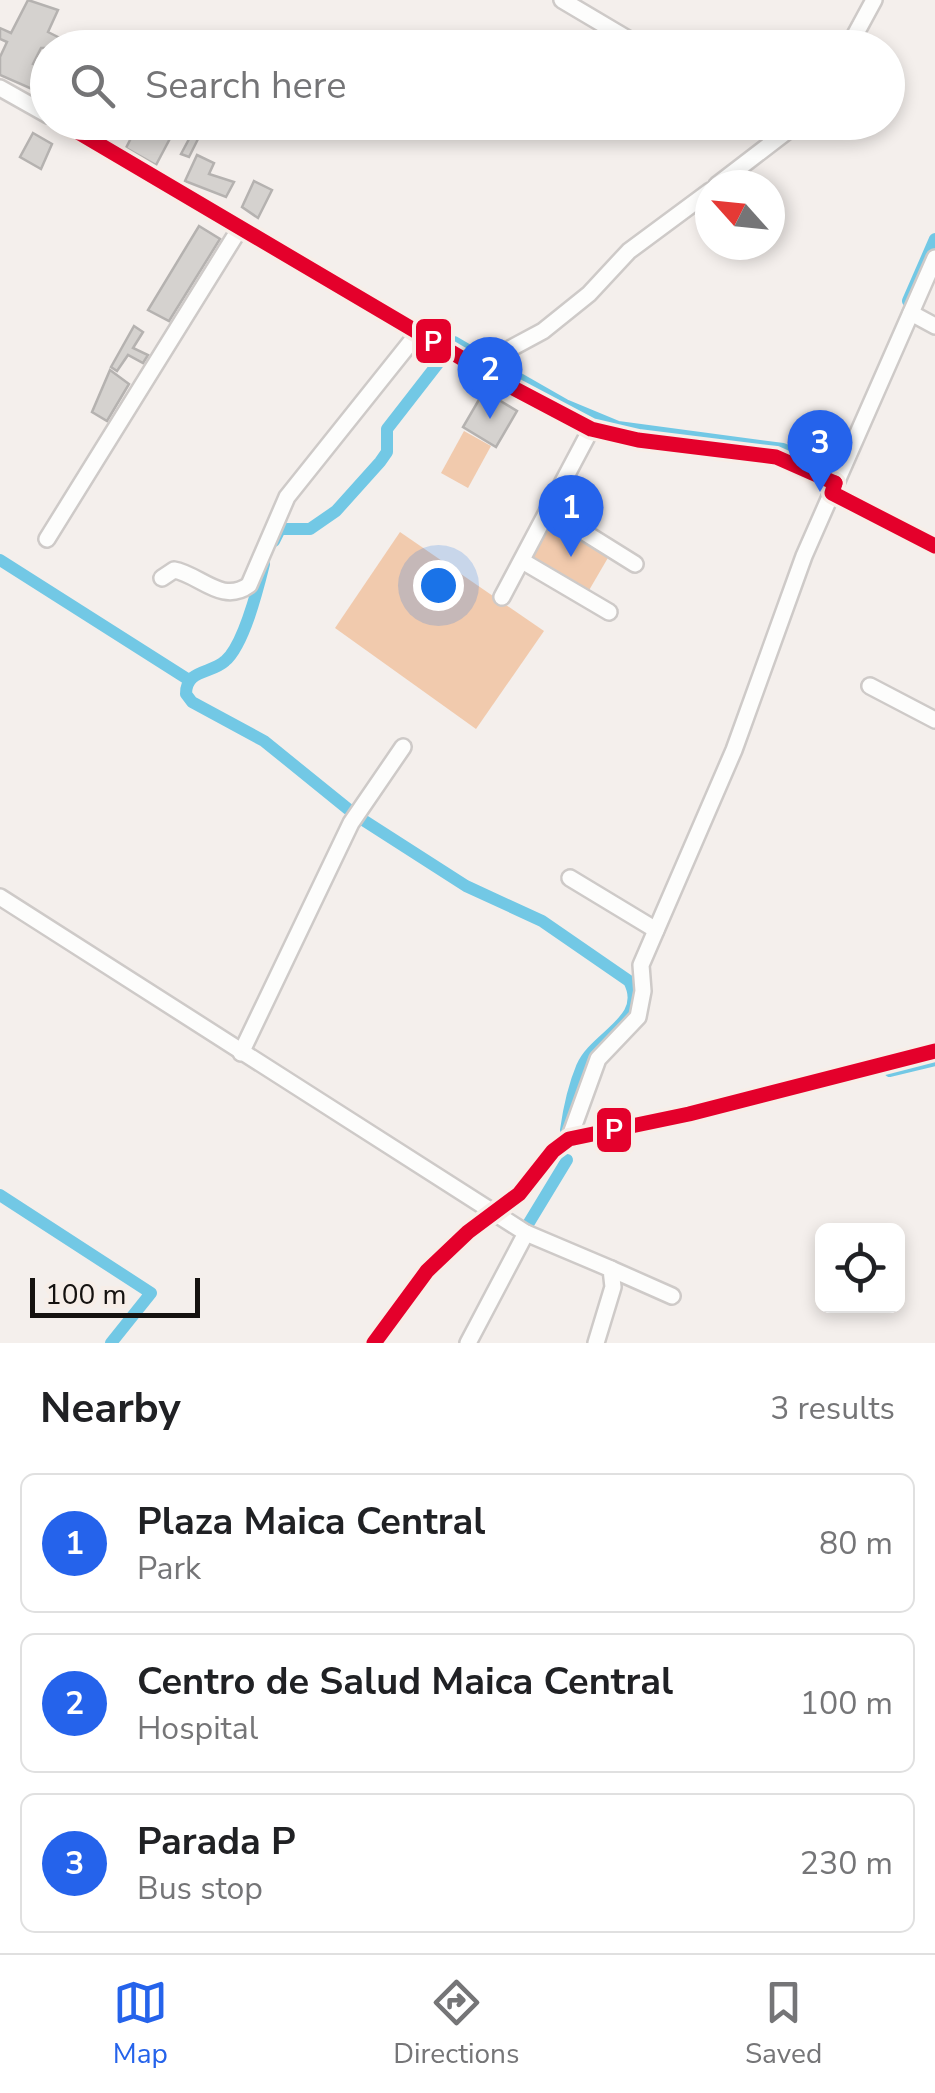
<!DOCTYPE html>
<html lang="en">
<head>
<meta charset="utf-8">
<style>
	body { margin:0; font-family:"Nunito Sans",sans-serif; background:#f2f2f2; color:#202124 }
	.controls { position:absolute; right:30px; bottom:30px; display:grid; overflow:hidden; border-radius:15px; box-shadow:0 5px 15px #0003 }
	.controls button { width:90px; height:90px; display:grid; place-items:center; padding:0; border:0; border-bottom:2px solid #e0e0e0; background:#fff; color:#202124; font:50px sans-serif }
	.compass { position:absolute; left:695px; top:170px; width:90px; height:90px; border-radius:50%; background:#fff; box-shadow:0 5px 15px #0003; rotate:297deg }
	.scale { position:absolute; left:30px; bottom:25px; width:170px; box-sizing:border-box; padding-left:10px; border:5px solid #151210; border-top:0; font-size:28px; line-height:35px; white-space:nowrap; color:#151210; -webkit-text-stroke:8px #f7eee8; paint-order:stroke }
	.you { position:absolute; left:438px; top:585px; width:35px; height:35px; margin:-25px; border:8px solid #fff; border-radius:50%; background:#1a73e8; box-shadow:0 0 0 15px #1a73e833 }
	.badge { display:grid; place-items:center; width:65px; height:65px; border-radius:50%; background:#2563eb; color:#fff; font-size:32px; font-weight:700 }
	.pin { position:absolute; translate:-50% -82px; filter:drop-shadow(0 2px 5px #0008) }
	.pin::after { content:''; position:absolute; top:52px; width:35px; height:30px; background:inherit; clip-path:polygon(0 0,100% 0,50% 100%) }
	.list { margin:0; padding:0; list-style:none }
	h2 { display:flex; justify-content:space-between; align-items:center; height:130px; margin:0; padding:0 40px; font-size:42px }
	h2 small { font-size:32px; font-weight:400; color:#757577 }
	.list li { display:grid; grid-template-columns:65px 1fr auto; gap:30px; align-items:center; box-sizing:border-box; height:140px; margin:0 20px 20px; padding:0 20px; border:2px solid #e0e0e0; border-radius:15px }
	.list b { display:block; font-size:38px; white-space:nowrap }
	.list p { margin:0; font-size:32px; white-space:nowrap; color:#757577 }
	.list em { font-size:32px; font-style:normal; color:#757577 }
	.icon { flex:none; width:55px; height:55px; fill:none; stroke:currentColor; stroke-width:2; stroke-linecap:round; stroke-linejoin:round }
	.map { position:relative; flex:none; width:935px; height:1343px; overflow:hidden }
	.search { position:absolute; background:#fff; box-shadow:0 5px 15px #0003; left:30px; right:30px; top:30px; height:110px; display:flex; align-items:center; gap:25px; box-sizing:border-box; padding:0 35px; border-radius:55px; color:#757577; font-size:38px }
	.sheet { height:610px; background:#fff }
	nav { display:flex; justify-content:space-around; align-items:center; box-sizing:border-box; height:140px; border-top:2px solid #e0e0e0; background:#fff; font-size:28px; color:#757577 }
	nav a { display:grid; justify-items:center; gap:5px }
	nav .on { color:#2563eb }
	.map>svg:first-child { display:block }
</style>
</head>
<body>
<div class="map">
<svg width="935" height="1343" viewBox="0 0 935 1343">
	<rect width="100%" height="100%" fill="#f4efec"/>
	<g fill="#f1caad">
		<path d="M 464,431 L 491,446 L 468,488 L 441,473 Z"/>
		<path d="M 553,521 L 609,556 L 588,592 L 532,559 Z"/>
		<path d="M 400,532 L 544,631 L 476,729 L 335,628 Z"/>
	</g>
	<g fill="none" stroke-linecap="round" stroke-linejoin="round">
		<g stroke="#72c8e5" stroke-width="12">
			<path d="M 766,122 L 774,127"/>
			<path d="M 908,301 L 935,239"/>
			<path d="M 454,342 L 478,356"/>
			<path d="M 495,365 L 565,405 L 618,427 L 783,449 L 835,469 L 840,457"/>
			<path d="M 274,541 L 280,529 L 310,529 L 336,511 L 380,462 L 387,452 L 387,429 L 443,357"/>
			<path d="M 0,560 L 189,680"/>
			<path d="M 264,564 C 258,588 244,645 225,661 C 211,674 186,669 186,694 L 192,702 L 264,741 L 348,809"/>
			<path d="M 360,818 L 466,886 L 542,921 L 629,981 C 650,1020 595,1036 582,1067 C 574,1086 569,1109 566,1130"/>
			<path d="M 890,1071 L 935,1060"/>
			<path d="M 0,1195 L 151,1293 L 111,1343"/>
			<path d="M 527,1226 L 567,1160"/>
		</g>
	</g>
	<g fill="#d5d2cf" stroke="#b5b2b0" stroke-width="2.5">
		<path d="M 28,0 L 58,10 L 48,32 L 80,48 L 41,48 L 33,64 L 48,71 L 48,96 L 0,75 L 0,57 L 7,42 L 0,39 L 0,28 L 11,33 Z"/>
		<path d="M 128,122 L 178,122 L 202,131 L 189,157 L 181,154 L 189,139 L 174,131 L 156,165 L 126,148 L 132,136 L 123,132 Z"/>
		<path d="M 33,133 L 52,144 L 41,169 L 20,157 Z"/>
		<path d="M 197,155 L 214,163 L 209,174 L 234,182 L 226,197 L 185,181 Z"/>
		<path d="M 254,181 L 272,190 L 258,218 L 242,207 Z"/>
		<path d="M 199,226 L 220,239 L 169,321 L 148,310 Z"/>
		<path d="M 134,326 L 143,332 L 133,348 L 148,355 L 143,363 L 128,355 L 117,371 L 111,367 Z"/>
		<path d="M 110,370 L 129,384 L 107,421 L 92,412 Z"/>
		<path d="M 484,391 L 517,411 L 496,447 L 463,427 Z"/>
	</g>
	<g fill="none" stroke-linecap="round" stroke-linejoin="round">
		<defs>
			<g id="minor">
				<path d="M 562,0 L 643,48"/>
				<path d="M 848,48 L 874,0"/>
				<path d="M 0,88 L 48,115"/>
				<path d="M 60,122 L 502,382 L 591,429 L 638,440 L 776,457 L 835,483"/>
				<path d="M 717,185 L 799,122"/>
				<path d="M 911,313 L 935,326"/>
				<path d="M 476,367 L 543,331 L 589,294 L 629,251 L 710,191"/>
				<path d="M 832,493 L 935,546"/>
				<path d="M 550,511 L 635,564"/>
				<path d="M 47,539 L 240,228"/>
				<path d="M 524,562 L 609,612"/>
				<path d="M 162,578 L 174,570 C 199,574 222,605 249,585 L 287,497 L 418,333"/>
				<path d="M 502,597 L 591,429"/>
				<path d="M 870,686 L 935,720"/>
				<path d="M 570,878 L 656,930"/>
				<path d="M 0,897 L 526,1233 L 611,1269 L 613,1287 L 596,1343"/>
				<path d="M 241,1053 L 351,823 L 403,747"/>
				<path d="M 569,1139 L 598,1059 L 638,1017 L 643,991 L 641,965 L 734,750 L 804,556 L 935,258"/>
				<path d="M 611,1269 L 672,1296"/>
				<path d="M 374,1343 L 427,1271 L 468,1232 L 519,1194 L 553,1151 L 569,1139 L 689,1114 L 935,1051"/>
				<path d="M 468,1343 L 526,1233"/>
			</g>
		</defs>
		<use href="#minor" stroke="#cecac8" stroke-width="20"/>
		<use href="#minor" stroke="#fdfdfc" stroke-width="15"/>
		<defs>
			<g id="bus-1">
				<path d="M 61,122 L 502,382 L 591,429 L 638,440 L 776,457 L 835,483"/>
				<path d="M 835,483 L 832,493 L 935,546"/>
				<path d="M 374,1343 L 427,1271 L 468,1232 L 519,1194 L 553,1151 L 569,1139 L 689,1114 L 935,1051"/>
			</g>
		</defs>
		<use href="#bus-1" stroke="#f7eee8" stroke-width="22"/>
		<use href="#bus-1" stroke="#e4002b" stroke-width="15"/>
	</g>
	<g stroke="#f7eee8" stroke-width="4">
		<rect x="414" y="317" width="39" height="48" rx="10" fill="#e4002b"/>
		<rect x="595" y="1106" width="38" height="48" rx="10" fill="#e4002b"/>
	</g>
	<g font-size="28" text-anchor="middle" font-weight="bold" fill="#fff">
		<text x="433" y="351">P</text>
		<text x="614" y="1139">P</text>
	</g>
</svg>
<div class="controls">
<button><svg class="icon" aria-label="locate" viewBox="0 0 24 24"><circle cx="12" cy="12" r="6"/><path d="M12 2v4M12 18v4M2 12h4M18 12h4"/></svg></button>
</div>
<svg class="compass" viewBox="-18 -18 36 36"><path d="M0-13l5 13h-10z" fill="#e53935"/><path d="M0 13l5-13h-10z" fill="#757577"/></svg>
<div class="scale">100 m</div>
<div class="you"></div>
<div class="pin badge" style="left:571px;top:557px">1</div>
<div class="pin badge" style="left:490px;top:419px">2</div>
<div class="pin badge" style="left:820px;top:492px">3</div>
<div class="search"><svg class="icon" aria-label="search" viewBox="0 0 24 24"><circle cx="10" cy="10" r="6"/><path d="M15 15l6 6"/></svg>Search here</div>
</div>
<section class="sheet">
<h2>Nearby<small>3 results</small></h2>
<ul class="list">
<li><span class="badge">1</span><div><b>Plaza Maica Central</b><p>Park</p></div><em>80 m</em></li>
<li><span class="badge">2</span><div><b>Centro de Salud Maica Central</b><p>Hospital</p></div><em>100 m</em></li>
<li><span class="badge">3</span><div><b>Parada P</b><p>Bus stop</p></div><em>230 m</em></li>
</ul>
</section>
<nav>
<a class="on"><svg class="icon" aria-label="map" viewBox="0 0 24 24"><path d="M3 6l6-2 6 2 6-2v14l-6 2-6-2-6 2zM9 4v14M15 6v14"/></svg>Map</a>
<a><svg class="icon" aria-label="directions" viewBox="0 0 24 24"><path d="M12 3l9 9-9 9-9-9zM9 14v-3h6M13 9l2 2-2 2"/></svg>Directions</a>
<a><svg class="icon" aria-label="saved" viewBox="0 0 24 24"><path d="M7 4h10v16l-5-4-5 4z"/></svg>Saved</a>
</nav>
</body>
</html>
